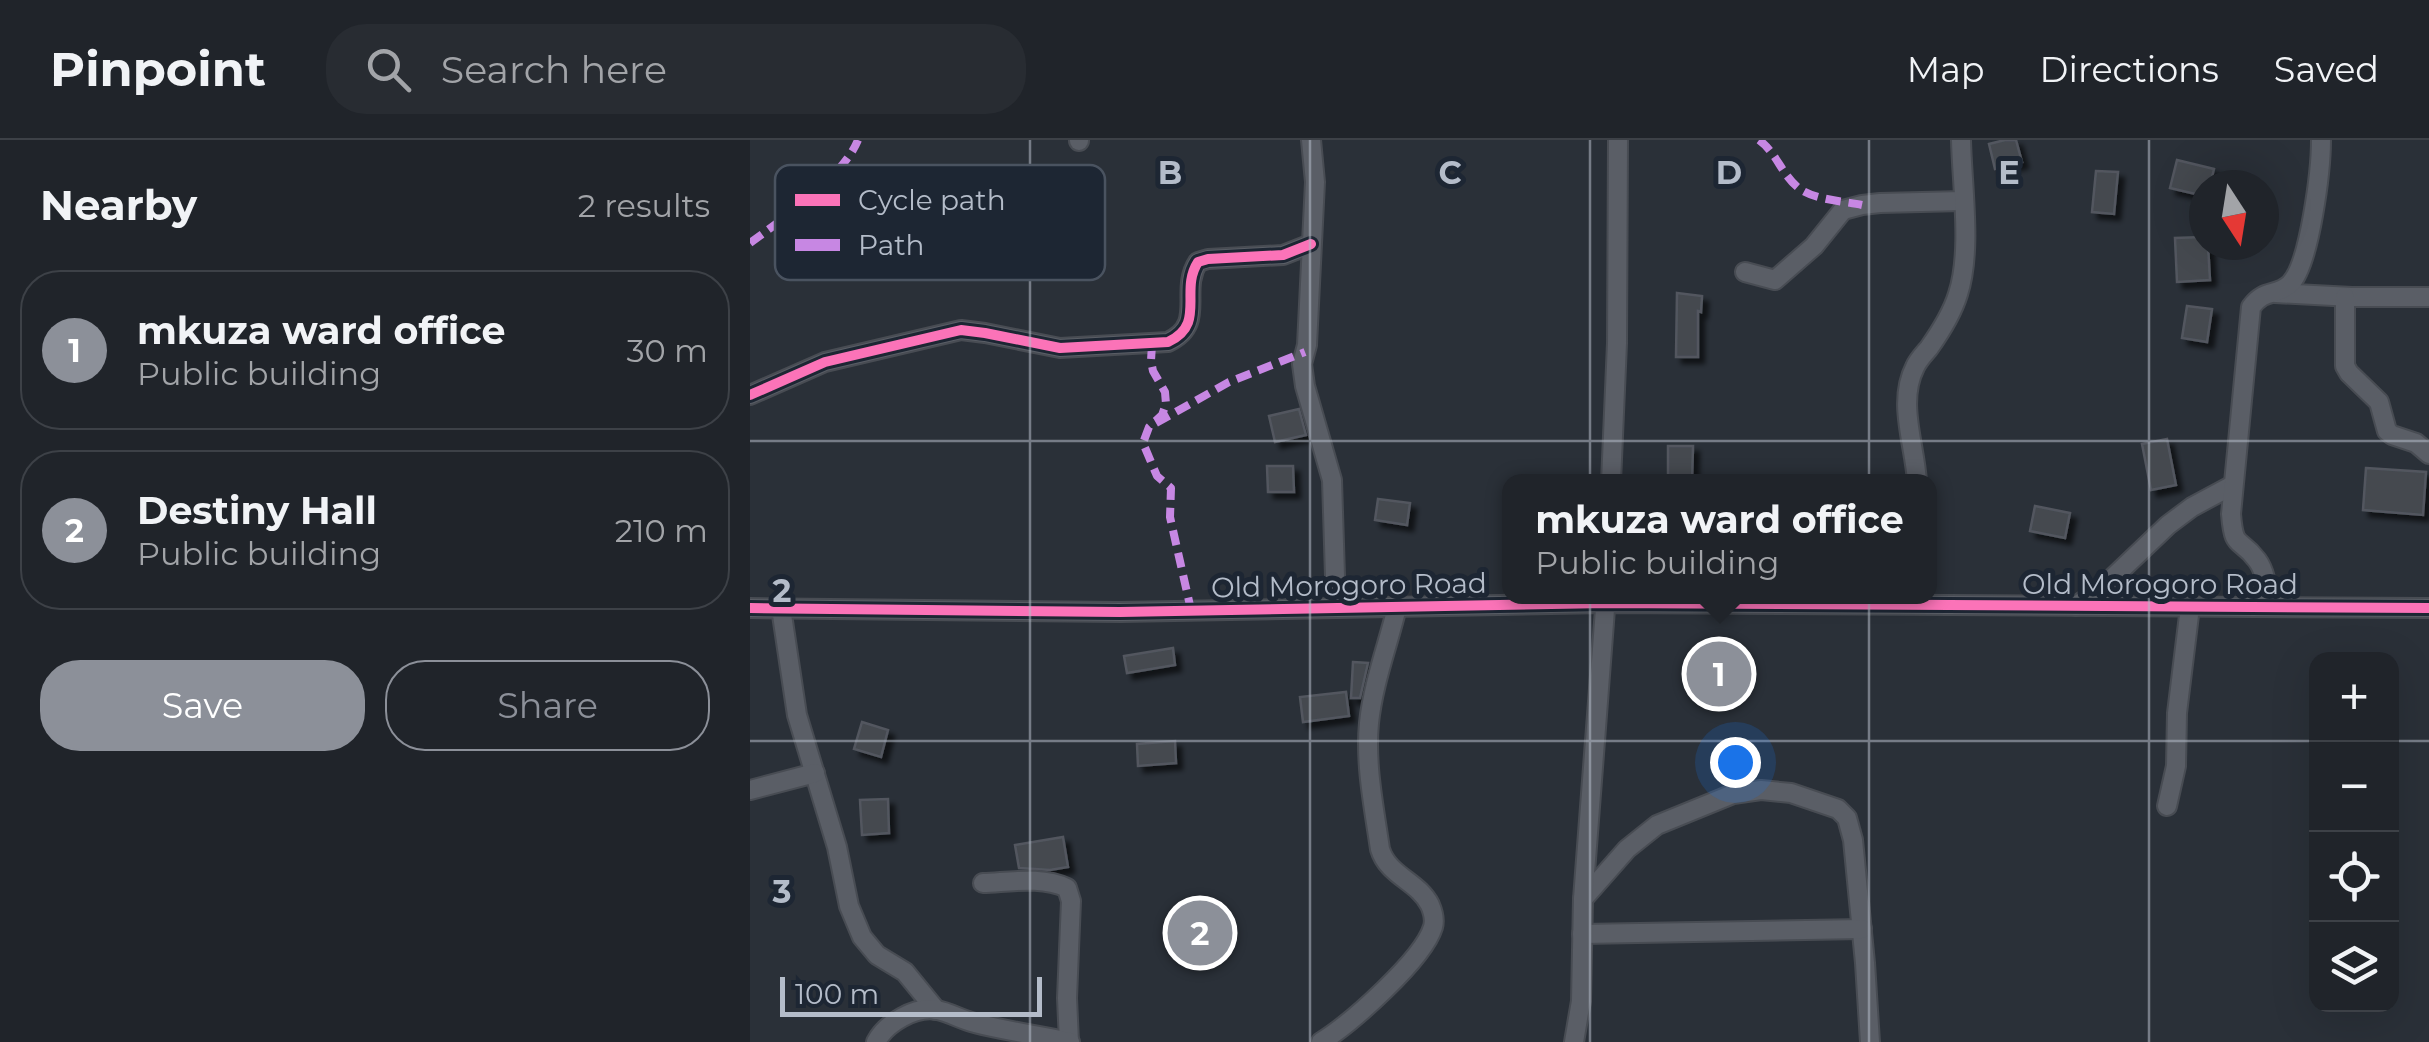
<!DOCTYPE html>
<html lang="en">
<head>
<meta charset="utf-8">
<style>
	body { margin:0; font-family:Montserrat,sans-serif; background:#282c32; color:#f1f3f6 }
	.controls { position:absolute; right:30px; bottom:30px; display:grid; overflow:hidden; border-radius:20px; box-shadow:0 10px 40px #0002 }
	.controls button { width:90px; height:90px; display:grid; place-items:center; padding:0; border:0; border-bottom:2px solid #3d4147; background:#20242a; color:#f1f3f6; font:50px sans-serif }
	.compass { position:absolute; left:1439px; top:30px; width:90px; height:90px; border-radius:50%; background:#20242a; box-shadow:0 10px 40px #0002; rotate:168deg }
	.scale { position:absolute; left:30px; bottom:25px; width:262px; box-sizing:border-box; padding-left:10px; border:5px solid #b4bcc9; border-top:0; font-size:28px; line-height:35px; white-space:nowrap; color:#b4bcc9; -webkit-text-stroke:8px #1d2633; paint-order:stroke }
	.you { position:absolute; left:985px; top:622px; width:35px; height:35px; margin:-25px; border:8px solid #fff; border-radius:50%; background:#1a73e8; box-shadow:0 0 0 15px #1a73e833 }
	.badge { display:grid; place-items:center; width:65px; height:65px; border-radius:50%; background:#8c9099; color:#fff; font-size:32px; font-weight:700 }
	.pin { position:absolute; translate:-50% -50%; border:5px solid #fff; box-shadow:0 2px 10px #0006 }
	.popup { position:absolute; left:752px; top:334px; width:435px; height:130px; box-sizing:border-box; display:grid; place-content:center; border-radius:20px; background:#20242a; filter:drop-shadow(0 2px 8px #0005); font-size:32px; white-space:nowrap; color:#a2a4a8 }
	.popup b { font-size:38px; color:#f1f3f6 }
	.popup::after { content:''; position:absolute; left:50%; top:100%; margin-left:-20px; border:20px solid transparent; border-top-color:#20242a }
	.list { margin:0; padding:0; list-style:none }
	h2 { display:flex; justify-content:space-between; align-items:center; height:130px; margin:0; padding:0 40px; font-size:42px }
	h2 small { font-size:32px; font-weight:400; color:#a2a4a8 }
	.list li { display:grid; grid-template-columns:65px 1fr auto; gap:30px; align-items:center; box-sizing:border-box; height:160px; margin:0 20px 20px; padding:0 20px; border:2px solid #3d4147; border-radius:40px }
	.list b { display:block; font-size:38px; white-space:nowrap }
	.list p { margin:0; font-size:32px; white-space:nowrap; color:#a2a4a8 }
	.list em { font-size:32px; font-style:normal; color:#a2a4a8 }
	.actions { display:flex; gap:20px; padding:30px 40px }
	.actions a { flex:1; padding:22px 0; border:2px solid #8c9099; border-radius:40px; text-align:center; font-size:35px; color:#8c9099 }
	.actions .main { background:#8c9099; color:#fff }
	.icon { flex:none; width:55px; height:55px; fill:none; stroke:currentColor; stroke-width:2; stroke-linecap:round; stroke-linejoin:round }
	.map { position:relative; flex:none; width:1679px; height:902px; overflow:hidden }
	header { display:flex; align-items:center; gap:60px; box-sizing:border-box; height:140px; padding:0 50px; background:#20242a; border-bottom:2px solid #3d4147 }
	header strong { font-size:48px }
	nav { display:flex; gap:55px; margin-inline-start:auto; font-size:35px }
	.search { width:700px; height:90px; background:#282c32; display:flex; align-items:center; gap:25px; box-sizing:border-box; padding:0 35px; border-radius:40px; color:#a2a4a8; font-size:38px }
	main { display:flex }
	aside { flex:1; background:#20242a }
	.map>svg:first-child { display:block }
</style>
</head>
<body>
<header>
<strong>Pinpoint</strong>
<div class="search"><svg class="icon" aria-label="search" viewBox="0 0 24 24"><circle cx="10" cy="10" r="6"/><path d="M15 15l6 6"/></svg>Search here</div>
<nav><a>Map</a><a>Directions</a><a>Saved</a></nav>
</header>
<main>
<aside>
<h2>Nearby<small>2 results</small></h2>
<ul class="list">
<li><span class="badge">1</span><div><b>mkuza ward office</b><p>Public building</p></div><em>30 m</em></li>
<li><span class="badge">2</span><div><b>Destiny Hall</b><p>Public building</p></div><em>210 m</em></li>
</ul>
<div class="actions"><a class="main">Save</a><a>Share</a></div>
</aside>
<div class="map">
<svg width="1679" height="902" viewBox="0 0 1679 902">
	<defs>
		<filter id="shadow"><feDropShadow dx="6" dy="6" stdDeviation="2.5" flood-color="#0009"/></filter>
	</defs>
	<rect width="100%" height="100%" fill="#2a3038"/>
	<g fill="#444950" stroke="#52575f" stroke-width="2.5" filter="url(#shadow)">
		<path d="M 1255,0 L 1266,0 L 1272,22 L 1245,29 L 1239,4 Z"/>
		<path d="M 1427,20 L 1464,29 L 1460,45 L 1454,45 L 1454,56 L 1420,48 Z"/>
		<path d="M 1346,31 L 1368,32 L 1364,74 L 1342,72 Z"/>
		<path d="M 1454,97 L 1454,105 L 1458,105 L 1460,140 L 1427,142 L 1425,98 Z"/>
		<path d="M 927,153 L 952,156 L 951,172 L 948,171 L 948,217 L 926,217 Z"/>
		<path d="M 1437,166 L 1462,169 L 1457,202 L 1432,198 Z"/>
		<path d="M 549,269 L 556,295 L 525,302 L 519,276 Z"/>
		<path d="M 1417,299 L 1426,345 L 1401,350 L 1392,304 Z"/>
		<path d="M 918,306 L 943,306 L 942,342 L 918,342 Z"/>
		<path d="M 517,326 L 543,326 L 544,352 L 518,352 Z"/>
		<path d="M 1616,328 L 1676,332 L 1673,375 L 1613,370 Z"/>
		<path d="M 628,359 L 660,363 L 657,385 L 625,380 Z"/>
		<path d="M 1285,366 L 1320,373 L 1315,398 L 1280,391 Z"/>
		<path d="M 423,508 L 425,525 L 377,533 L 374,516 Z"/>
		<path d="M 603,522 L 618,523 L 610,558 L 601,558 Z"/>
		<path d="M 596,552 L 599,576 L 553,582 L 550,557 Z"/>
		<path d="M 112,582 L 138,590 L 131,617 L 104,609 Z"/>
		<path d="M 425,601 L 426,623 L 388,626 L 387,604 Z"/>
		<path d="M 138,659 L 139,693 L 112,695 L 110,660 Z"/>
		<path d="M 313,697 L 318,727 L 300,730 L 269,728 L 265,705 Z"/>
	</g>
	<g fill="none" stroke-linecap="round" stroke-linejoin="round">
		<defs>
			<g id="street">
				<path d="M 561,0 L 565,42 L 557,205 L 552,224 L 555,246 L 582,340 L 586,468"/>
				<path d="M 329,1 L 329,0"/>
				<path d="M 995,132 L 1025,140 L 1064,106 L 1093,70 L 1112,65 L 1130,63 L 1213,61"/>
				<path d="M 1525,153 L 1602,157 L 1679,157"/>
				<path d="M 1595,157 L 1595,226 L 1599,233 L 1629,262 L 1637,291 L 1642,295 L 1666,303 L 1679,314"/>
				<path d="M 0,255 L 75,222 L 211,190 L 235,193 L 310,208 L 418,202 C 457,184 429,151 448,122 L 458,119 L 533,115 L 561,104"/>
				<path d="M 861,342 L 867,203 L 868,0"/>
				<path d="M 1167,342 C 1165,305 1147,262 1165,227 C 1168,220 1174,214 1179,208 C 1191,191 1202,174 1208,154 C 1222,111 1212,46 1211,0"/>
				<path d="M 1326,466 L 1353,447 L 1418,385 L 1442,367 L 1483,345"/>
				<path d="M 1518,467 C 1518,453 1516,432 1507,420 C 1489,396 1484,411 1481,374 L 1501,167 C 1515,148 1526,157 1540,144 C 1560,124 1571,29 1571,0"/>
				<path d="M 0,468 L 370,472 L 856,463 L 1679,468"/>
				<path d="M 31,468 L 47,575 L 87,707 L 99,766 L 112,797 L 127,815 L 155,832 L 186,870"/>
				<path d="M 0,650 L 65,633"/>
				<path d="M 1417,666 L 1426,626 L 1427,573 L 1440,467"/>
				<path d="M 233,743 C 260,742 292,736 317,748 L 321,761 L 317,858 L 319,902"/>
				<path d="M 833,759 L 877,709 L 907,685 L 983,654 L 1011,650 L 1041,653 L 1088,669 L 1097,678 L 1103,700 L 1115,823 L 1120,902"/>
				<path d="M 832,794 L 1112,789"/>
				<path d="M 126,902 C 136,883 165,866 187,870 C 199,872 212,880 225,883 C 256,891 288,895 320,902"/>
				<path d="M 571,902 C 600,884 673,820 683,787 C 685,780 683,772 680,765 C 668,741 638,736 630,709 C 624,668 615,624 619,583 C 623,543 638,505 647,467"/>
				<path d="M 824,902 L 831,861 L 833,759 L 856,456"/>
			</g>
		</defs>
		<use href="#street" stroke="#484c53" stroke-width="22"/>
		<use href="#street" stroke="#5a5e66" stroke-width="18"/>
		<g stroke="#c787e3" stroke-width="8" stroke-dasharray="15 8" stroke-linecap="butt">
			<path d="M 1009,0 C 1027,13 1032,36 1050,49 C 1066,60 1093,61 1112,65"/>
			<path d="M 0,103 C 33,79 93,37 108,0"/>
			<path d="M 402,204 L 401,221 L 403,231 L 415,252 L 416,264 L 412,275 L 399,287 L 393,303 L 407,336 L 421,348 L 420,377 L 441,470"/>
			<path d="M 406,283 L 479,242 L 555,212"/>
		</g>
		<defs>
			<g id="cycleway">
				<path d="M 0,255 L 75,222 L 211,190 L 235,193 L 310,208 L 418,202 C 457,184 429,151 448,122 L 458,119 L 533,115 L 561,104"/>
				<path d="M 0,468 L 370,472 L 856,463 L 1679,468"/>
			</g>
		</defs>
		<use href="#cycleway" stroke="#1d2633" stroke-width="16"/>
		<use href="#cycleway" stroke="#fb73b8" stroke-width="10"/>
	</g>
	<path fill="none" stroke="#b4bcc9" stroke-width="2.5" stroke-opacity="0.55" d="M 280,0 L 280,902M 560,0 L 560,902M 840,0 L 840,902M 1119,0 L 1119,902M 1399,0 L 1399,902M 0,301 L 1679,301M 0,601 L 1566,601M 1642,601 L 1679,601"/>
	<g text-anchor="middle" stroke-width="10" stroke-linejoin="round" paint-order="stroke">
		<g font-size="28" fill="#b4bcc9" stroke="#1d2633">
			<text x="1410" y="454">Old Morogoro Road</text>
			<text transform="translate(599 445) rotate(-1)" y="10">Old Morogoro Road</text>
		</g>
	</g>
	<rect x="25" y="25" width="330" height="115" rx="15" fill="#1d2633" stroke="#4a5360" stroke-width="2.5"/>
	<rect x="45" y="54" width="45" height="12" fill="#fb73b8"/>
	<rect x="45" y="99" width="45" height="12" fill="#c787e3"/>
	<g font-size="28" fill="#b4bcc9">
		<text x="108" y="70">Cycle path</text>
		<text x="108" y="115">Path</text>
	</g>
	<g font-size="32" text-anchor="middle" font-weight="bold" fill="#b4bcc9" stroke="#1d2633" stroke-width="10" stroke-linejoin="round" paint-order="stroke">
		<text x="420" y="44">B</text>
		<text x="700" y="44">C</text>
		<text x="979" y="44">D</text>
		<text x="1259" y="44">E</text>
		<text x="32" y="462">2</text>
		<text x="32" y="763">3</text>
	</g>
</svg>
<div class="controls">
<button>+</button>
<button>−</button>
<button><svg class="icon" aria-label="locate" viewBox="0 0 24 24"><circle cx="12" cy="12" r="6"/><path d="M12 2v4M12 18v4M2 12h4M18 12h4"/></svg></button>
<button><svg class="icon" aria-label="layers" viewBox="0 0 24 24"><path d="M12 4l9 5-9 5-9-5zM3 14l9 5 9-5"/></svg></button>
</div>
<svg class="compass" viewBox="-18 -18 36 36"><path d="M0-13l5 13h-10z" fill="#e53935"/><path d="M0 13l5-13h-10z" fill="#a2a4a8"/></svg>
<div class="scale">100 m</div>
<div class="you"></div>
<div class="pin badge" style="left:969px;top:534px">1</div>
<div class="popup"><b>mkuza ward office</b>Public building</div>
<div class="pin badge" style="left:450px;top:793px">2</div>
</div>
</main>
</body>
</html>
